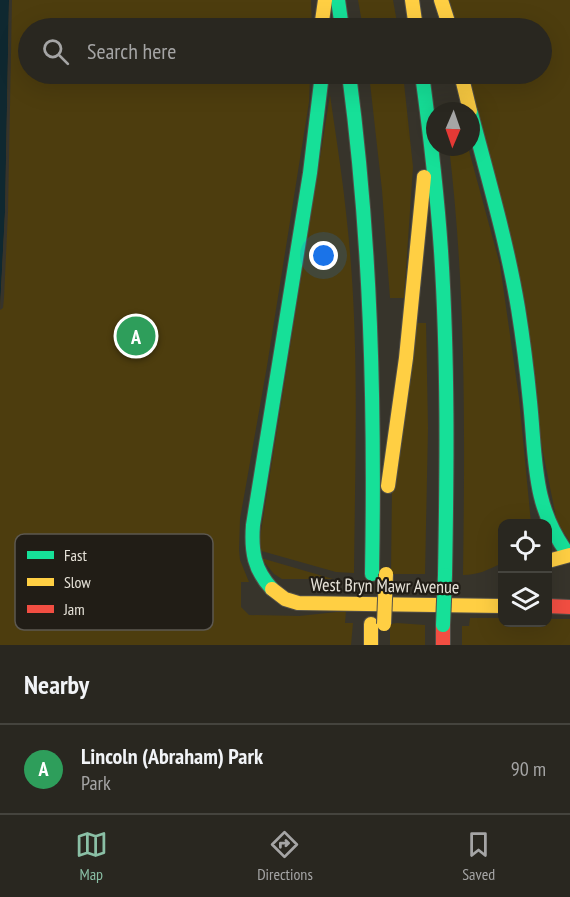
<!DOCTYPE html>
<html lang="en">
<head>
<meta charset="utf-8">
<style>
	body { margin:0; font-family:"PT Sans Narrow",sans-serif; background:#312f29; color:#f1f3f6 }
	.controls { position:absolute; right:18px; bottom:18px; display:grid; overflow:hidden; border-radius:12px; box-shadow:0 6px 24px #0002 }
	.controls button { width:54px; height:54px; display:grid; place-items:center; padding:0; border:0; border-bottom:2px solid #45443e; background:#292720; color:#f1f3f6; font:30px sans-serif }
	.compass { position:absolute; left:426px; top:102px; width:54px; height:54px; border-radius:50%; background:#292720; box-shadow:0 6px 24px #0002; rotate:182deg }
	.you { position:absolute; left:324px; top:256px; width:21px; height:21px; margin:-15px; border:4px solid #fff; border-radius:50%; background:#1a73e8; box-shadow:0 0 0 9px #1a73e833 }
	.badge { display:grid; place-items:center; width:39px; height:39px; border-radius:50%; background:#8abfa5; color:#fff; font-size:20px; font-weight:700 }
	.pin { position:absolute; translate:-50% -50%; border:3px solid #fff; box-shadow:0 2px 6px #0006 }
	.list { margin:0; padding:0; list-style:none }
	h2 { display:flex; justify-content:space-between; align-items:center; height:78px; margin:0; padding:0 24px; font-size:26px }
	h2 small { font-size:20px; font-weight:400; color:#a5a5a5 }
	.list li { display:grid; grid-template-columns:39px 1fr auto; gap:18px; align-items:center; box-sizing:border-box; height:90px; padding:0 24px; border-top:2px solid #45443e }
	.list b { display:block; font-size:22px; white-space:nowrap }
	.list p { margin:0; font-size:20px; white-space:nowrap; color:#a5a5a5 }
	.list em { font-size:20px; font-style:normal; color:#a5a5a5 }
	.icon { flex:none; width:33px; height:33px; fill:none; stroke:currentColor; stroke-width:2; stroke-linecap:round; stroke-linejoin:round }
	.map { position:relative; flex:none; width:570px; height:645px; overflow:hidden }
	.search { position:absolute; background:#292720; box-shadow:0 6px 24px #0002; left:18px; right:18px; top:18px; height:66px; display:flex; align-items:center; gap:15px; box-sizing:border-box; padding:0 21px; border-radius:33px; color:#a5a5a5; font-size:22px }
	.sheet { height:168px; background:#292720 }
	nav { display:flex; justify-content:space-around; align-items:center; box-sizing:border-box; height:84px; border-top:2px solid #45443e; background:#292720; font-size:16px; color:#a5a5a5 }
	nav a { display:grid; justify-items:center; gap:3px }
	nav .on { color:#8abfa5 }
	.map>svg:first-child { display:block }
</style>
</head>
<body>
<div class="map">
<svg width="570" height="645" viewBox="0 0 570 645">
	<rect width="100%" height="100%" fill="#37342b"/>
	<g fill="#4d3d0e">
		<path d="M 9,0 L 311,0 L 312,28 L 28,28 L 28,74 L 310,74 L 309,102 L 267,366 L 240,519 L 239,550 L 240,560 L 249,582 L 241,582 L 241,607 L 249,615 L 299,616 L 346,611 L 345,623 L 353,623 L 351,645 L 0,645 L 0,307 L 5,212 Z"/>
		<path d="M 358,0 L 393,0 L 398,28 L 363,28 Z"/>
		<path d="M 447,0 L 570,0 L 570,542 L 557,522 L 467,74 L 542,74 L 542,28 L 454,28 Z"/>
		<path d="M 369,74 L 403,74 L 413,167 L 404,298 L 390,298 L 382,190 Z"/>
		<path d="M 330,95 C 336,137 343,180 347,222 C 360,338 355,457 354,573 L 336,572 L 258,550 Z"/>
		<path d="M 449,147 L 468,147 L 500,265 L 519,398 L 531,523 L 502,524 L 502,563 C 488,570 478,575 463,575 C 465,432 466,289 449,147 Z"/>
		<path d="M 415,323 L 426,323 L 428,428 L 425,574 L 391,574 L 392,491 Z"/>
		<path d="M 261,558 L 333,579 L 282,579 L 274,574 Z"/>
		<path d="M 470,618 L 502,618 L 502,622 L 548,622 L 548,619 L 570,619 L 570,645 L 462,645 L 462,626 L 469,626 Z"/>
		<path d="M 397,623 L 425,625 L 425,645 L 390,645 L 390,624 Z"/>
	</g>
	<path fill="#0f2830" d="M 0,0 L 9,0 L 5,212 L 0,307 Z"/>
	<path fill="#37342b" d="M 9,0 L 12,0 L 8,212 L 4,298 L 3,308 L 0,310 L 5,212 Z"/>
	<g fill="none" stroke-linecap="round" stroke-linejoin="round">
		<defs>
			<g id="fast">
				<path d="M 338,0 L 342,28"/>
				<path d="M 349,74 C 371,240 375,406 372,574"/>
				<path d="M 422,74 C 430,133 437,192 441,251 C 448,359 447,467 445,575"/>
				<path d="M 471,113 C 488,178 507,242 518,308 C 523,339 527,371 530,402 C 536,459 532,506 568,554"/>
				<path d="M 272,589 C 254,570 251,551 253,525 L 310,173 L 322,74"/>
			</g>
			<g id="slow">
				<path d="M 412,0 L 416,28"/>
				<path d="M 441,0 L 450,28"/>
				<path d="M 321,28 L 325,0"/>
				<path d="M 461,74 L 470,111"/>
				<path d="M 388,486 L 406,358 L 424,177"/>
				<path d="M 548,561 L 570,555"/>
				<path d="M 272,589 L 285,599 L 298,603 L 502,606"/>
				<path d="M 371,624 L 371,645"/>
			</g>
			<g id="jam">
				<path d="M 548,606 L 570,607"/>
				<path d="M 443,625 L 443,645"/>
			</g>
		</defs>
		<use href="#fast" stroke="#524f48" stroke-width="16"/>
		<use href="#slow" stroke="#524f48" stroke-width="16"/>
		<use href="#jam" stroke="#524f48" stroke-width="16"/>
		<use href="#fast" stroke="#16e098" stroke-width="14"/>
		<use href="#slow" stroke="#ffcf43" stroke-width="14"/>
		<use href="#jam" stroke="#f24e42" stroke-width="14"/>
		<defs>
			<path id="fast-bridge" d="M 443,625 L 445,575"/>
			<path id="slow-bridge" d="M 384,624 L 386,574"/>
		</defs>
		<use href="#fast-bridge" stroke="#524f48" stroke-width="16" stroke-linecap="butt"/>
		<use href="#slow-bridge" stroke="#524f48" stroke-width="16" stroke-linecap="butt"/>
		<use href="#fast-bridge" stroke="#16e098" stroke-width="14"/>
		<use href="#slow-bridge" stroke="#ffcf43" stroke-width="14"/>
	</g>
	<g text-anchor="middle" stroke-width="4.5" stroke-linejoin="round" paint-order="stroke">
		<g font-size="18" fill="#e6e2d8" stroke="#211d16">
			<text transform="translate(385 586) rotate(1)" y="6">West Bryn Mawr Avenue</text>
		</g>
	</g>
	<rect x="15" y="534" width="198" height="96" rx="9" fill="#211d16" stroke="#5c5850" stroke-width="1.5"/>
	<rect x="27" y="551" width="27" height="8" fill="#16e098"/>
	<rect x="27" y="578" width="27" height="8" fill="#ffcf43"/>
	<rect x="27" y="605" width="27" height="8" fill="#f24e42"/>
	<g font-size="16" fill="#e6e2d8">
		<text x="64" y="561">Fast</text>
		<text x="64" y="588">Slow</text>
		<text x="64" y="615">Jam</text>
	</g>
</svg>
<div class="controls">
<button><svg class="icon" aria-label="locate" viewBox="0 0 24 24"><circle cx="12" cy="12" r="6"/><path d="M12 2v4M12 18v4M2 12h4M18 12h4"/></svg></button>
<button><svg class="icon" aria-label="layers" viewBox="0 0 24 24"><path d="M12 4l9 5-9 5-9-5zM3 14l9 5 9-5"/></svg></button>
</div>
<svg class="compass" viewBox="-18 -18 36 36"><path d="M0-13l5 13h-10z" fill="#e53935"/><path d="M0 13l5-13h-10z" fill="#a5a5a5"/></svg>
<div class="you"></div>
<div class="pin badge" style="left:136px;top:336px;background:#2e9e5b">A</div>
<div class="search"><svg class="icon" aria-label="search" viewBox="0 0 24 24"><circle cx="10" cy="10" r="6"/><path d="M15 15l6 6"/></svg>Search here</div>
</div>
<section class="sheet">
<h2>Nearby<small></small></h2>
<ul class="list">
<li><span class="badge" style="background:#2e9e5b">A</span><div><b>Lincoln (Abraham) Park</b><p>Park</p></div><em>90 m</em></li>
</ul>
</section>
<nav>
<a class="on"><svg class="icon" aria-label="map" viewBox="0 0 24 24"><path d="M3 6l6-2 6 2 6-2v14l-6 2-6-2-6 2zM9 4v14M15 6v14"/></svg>Map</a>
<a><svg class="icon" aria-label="directions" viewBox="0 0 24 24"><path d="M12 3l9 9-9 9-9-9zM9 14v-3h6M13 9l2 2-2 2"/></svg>Directions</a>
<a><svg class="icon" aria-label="saved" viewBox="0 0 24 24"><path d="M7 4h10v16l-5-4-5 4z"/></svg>Saved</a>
</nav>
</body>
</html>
